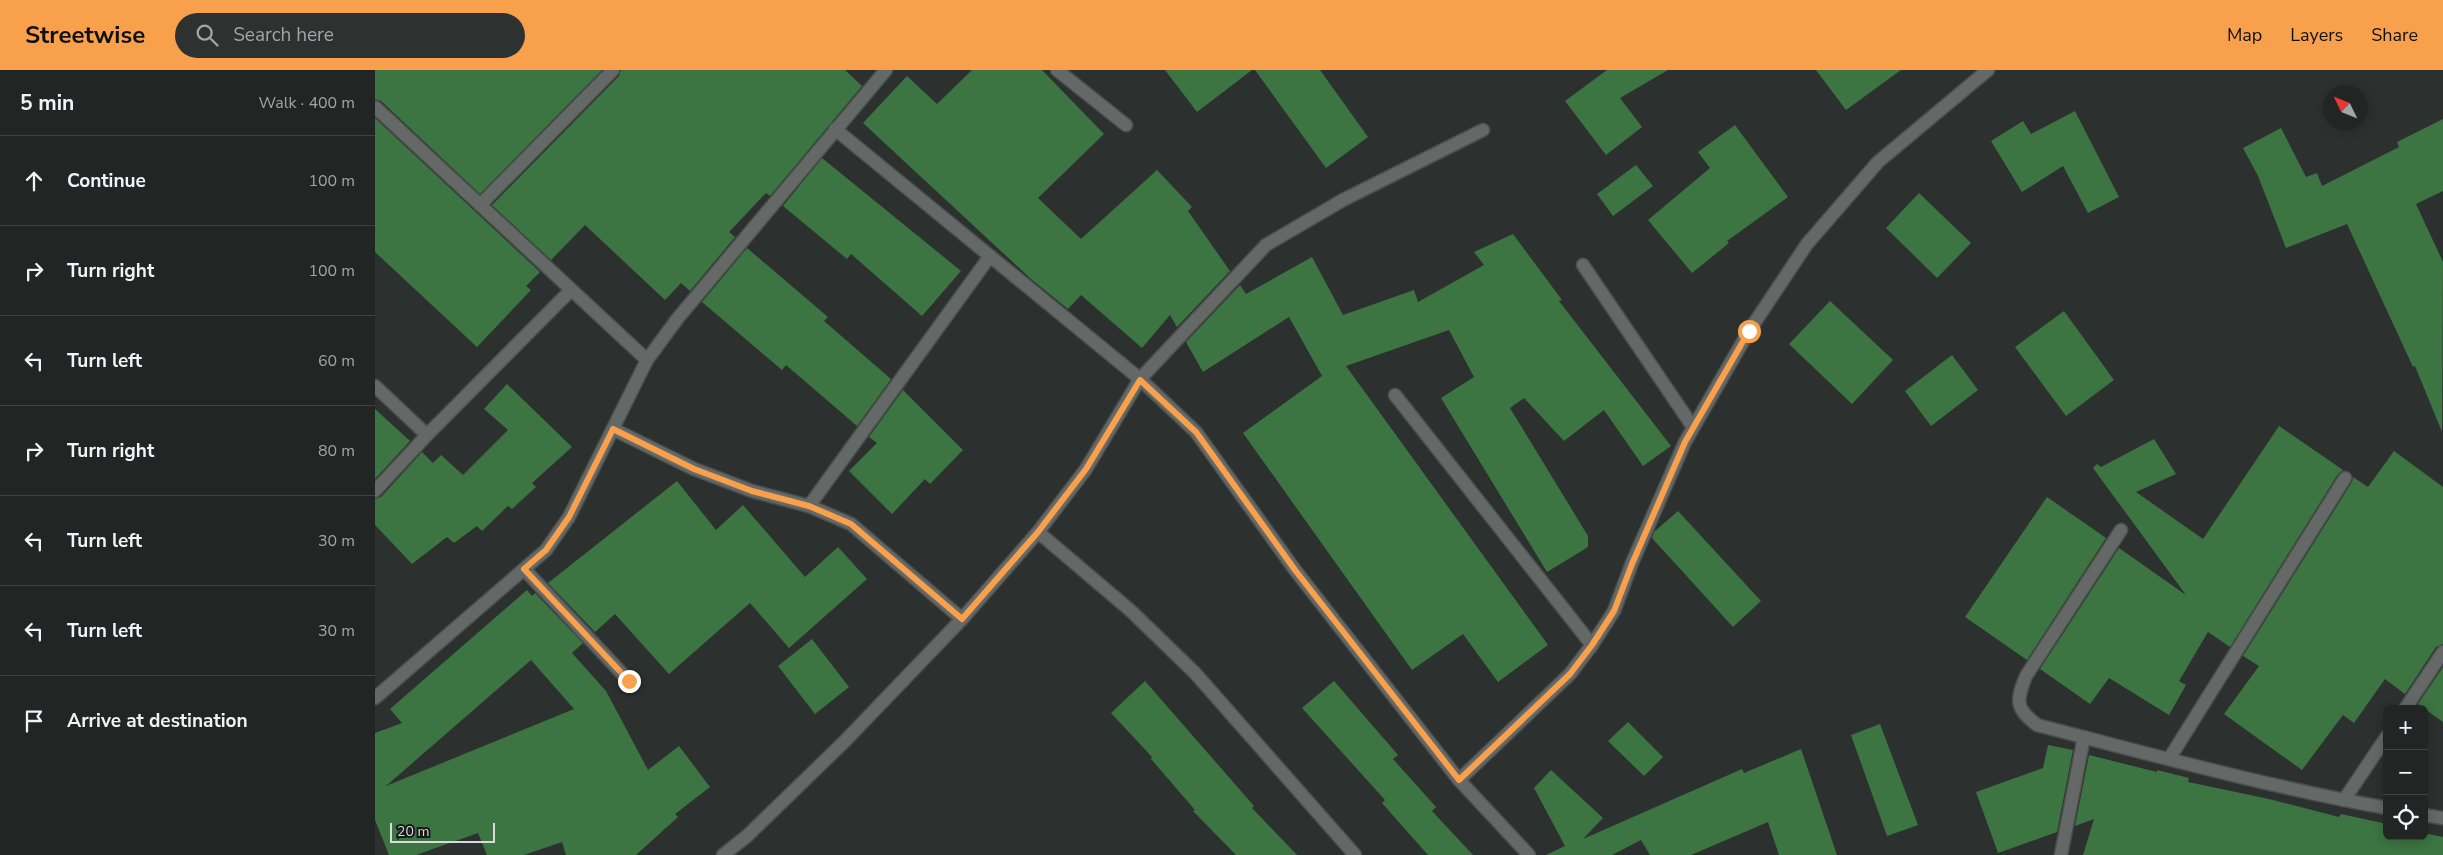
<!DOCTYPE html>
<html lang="en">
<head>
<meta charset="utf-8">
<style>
	body { margin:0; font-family:"Nunito Sans",sans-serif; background:#2d3130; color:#f1f3f6 }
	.controls { position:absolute; right:15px; bottom:15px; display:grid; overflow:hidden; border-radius:8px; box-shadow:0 2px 12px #0003 }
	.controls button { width:45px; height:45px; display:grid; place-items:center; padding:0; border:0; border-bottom:1px solid #3e4241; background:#212523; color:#f1f3f6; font:25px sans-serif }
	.compass { position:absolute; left:1948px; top:15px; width:45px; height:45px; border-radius:50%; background:#212523; box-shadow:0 2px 12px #0003; rotate:313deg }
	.scale { position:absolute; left:15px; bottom:12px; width:105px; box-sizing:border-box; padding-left:5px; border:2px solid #d8dbda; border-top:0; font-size:14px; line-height:18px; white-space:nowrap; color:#d8dbda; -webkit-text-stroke:4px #161817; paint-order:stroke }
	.stop { position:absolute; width:15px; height:15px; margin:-11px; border:4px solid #f9a04d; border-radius:50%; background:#fff }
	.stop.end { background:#f9a04d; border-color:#fff; box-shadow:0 1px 5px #0008 }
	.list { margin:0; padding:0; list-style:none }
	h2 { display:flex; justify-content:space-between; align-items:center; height:65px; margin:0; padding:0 20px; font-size:21px }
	h2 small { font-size:16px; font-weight:400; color:#a2a5a6 }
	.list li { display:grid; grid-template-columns:32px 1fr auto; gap:15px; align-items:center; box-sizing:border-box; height:90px; padding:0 20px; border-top:1px solid #3e4241 }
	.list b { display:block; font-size:19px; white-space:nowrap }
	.list em { font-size:16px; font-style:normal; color:#a2a5a6 }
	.icon { flex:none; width:28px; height:28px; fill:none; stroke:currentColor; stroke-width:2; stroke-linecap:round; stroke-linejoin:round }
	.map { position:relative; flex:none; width:2068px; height:785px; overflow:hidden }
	header { display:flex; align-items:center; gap:30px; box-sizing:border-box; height:70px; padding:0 25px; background:#f9a04d; color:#111 }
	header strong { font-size:24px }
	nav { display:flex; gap:28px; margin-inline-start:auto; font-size:18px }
	.search { width:350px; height:45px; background:#2d3130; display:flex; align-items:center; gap:12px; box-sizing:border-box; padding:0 18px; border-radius:28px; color:#a2a5a6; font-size:19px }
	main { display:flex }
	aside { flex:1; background:#212523 }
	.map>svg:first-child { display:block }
</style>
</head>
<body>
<header>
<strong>Streetwise</strong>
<div class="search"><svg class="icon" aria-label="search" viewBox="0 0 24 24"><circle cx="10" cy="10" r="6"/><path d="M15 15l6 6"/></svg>Search here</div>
<nav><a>Map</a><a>Layers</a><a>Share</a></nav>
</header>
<main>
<aside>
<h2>5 min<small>Walk · 400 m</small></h2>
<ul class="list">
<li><svg class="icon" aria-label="ahead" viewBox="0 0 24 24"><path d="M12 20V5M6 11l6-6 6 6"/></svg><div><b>Continue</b></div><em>100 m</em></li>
<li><svg class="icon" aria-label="right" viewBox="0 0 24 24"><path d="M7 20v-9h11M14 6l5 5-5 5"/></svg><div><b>Turn right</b></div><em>100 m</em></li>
<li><svg class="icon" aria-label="left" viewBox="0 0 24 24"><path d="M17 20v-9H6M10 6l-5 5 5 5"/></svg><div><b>Turn left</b></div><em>60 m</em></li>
<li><svg class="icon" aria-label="right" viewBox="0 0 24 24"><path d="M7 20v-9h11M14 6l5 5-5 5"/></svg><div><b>Turn right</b></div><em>80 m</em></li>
<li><svg class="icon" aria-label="left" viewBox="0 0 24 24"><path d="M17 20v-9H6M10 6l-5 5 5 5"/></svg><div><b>Turn left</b></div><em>30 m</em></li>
<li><svg class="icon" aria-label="left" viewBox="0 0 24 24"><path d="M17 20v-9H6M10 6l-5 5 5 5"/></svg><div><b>Turn left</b></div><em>30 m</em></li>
<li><svg class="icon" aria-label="arrive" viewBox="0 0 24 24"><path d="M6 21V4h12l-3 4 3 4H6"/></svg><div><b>Arrive at destination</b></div></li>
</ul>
</aside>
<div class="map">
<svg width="2068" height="785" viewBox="0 0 2068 785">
	<rect width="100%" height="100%" fill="#2c312f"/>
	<g fill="#3c7442" fill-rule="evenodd">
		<path d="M 0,0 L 227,0 L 105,124 L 6,31 L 0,29 Z"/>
		<path d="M 246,0 L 470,0 L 487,16 L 395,126 L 391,123 L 354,162 L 360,167 L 315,221 L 306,213 L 290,230 L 210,155 L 176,190 L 117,135 L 244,6 Z"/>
		<path d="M 597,0 L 667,0 L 729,64 L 663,128 L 706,169 L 782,100 L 817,137 L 813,141 L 855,201 L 802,257 L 795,245 L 767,278 L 706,225 L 693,239 L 656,209 L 488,53 L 532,6 L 562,34 Z"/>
		<path d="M 790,0 L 877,0 L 822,42 Z"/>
		<path d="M 880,0 L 945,0 L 993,67 L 951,98 Z"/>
		<path d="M 1232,0 L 1293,0 L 1245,28 L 1267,57 L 1231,85 L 1190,31 Z"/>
		<path d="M 1441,0 L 1526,0 L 1471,40 Z"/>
		<path d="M 1700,41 L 1744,127 L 1713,143 L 1688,96 L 1647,122 L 1616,71 L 1648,51 L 1656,64 Z"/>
		<path d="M 0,48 L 165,202 L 151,216 L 156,220 L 102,277 L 0,182 Z"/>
		<path d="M 2068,49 L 2068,121 L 2041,134 L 2068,192 L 2067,362 L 2040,296 L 2038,297 L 1972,154 L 1911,178 L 1883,106 L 1868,78 L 1906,58 L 1931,107 L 1942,103 L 1947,116 L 2024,77 L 2022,72 Z"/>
		<path d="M 1360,55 L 1413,127 L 1352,171 L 1354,173 L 1317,203 L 1273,150 L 1335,98 L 1323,82 Z"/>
		<path d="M 447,88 L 586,201 L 547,246 L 476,184 L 472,189 L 408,136 Z"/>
		<path d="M 1261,95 L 1278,116 L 1238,146 L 1222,124 Z"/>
		<path d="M 1544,123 L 1596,173 L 1562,208 L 1511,158 Z"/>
		<path d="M 1138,164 L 1187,230 L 1184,231 L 1296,376 L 1268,396 L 1229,340 L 1189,371 L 1149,328 L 1135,338 L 1213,466 L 1213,477 L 1172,502 L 1066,328 L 1099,307 L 1074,260 L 971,296 L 1173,575 L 1123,612 L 1088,564 L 1037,600 L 868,363 L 947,306 L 914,247 L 828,302 L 811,272 L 865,215 L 871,224 L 937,187 L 968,245 L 1039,220 L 1043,232 L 1109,195 L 1099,182 Z"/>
		<path d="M 372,178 L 453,247 L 449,251 L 516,309 L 482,356 L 411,295 L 407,300 L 327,232 Z"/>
		<path d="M 1455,231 L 1518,290 L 1477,334 L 1414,274 Z"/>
		<path d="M 1689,241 L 1739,310 L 1691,346 L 1640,277 Z"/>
		<path d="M 1577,285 L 1603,320 L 1556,356 L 1530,321 Z"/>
		<path d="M 132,314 L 197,377 L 157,413 L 161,417 L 137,439 L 133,436 L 107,461 L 102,456 L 79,473 L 72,467 L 37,494 L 0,455 L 0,429 L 6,427 L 47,382 L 58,393 L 66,385 L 88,405 L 133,360 L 109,339 Z"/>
		<path d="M 528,320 L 588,380 L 555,414 L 550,409 L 517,444 L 474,401 L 502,373 L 494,367 Z"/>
		<path d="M 0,339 L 35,371 L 0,409 Z"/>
		<path d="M 1904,356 L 1968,400 L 1963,404 L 1855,577 L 1833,562 L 1804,611 L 1811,615 L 1794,645 L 1734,608 L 1715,634 L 1665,599 L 1744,478 L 1811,525 L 1718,398 L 1722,394 L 1726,397 L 1779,369 L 1801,404 L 1761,422 L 1828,469 Z"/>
		<path d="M 2019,381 L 2068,417 L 2068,574 L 2061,577 L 2030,624 L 2010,609 L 1979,653 L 1968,645 L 1927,700 L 1849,644 L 1884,596 L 1868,586 L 1977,412 L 1978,407 L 1993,417 Z"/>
		<path d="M 302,411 L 341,460 L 368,435 L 430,507 L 463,477 L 492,509 L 414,578 L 375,533 L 294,604 L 240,544 L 220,562 L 173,513 Z"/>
		<path d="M 1672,427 L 1731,468 L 1652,590 L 1590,547 Z"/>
		<path d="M 1303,441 L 1386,531 L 1358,557 L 1277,468 L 1279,462 Z"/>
		<path d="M 152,520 L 157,526 L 160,523 L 208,573 L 197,583 L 231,621 L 273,700 L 304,676 L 335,717 L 300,744 L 303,747 L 261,785 L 191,785 L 187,772 L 149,785 L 112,785 L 103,763 L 41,785 L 14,785 L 0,750 L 0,663 L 27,653 L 15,639 ZM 156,590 L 199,639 L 11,716 Z"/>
		<path d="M 437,569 L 474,617 L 440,644 L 403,596 Z"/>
		<path d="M 2068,597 L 2068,652 L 2043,634 Z"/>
		<path d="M 770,611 L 879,736 L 877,738 L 922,785 L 861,785 L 818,741 L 820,740 L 776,689 L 777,687 L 736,643 Z"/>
		<path d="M 959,611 L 1023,685 L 1018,689 L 1061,737 L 1057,741 L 1098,785 L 1053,785 L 1007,733 L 1010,730 L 927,638 Z"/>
		<path d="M 1253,652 L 1288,687 L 1269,706 L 1233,671 Z"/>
		<path d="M 1505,654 L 1543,755 L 1512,766 L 1476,665 Z"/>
		<path d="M 1673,675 L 1698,680 L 1682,762 L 1623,783 L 1601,722 L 1668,698 Z"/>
		<path d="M 1426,679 L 1462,785 L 1404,785 L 1393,752 L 1316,785 L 1275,785 L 1266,770 L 1237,785 L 1171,785 L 1190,776 L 1159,718 L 1176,700 L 1228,748 L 1208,769 L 1367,699 L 1369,703 Z"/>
		<path d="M 1714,685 L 1782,702 L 1782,700 L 1814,708 L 1813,712 L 1894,729 L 1964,747 L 1966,744 L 2012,754 L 2012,766 L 2049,766 L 2049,763 L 2068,767 L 2068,785 L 1708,785 L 1719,749 L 1700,756 Z"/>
	</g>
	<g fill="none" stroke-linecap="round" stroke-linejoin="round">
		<defs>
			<g id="street">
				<path d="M 682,0 L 751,55"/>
				<path d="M 0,37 L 272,290"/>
				<path d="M 460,59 L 765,309 L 821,362 L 920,500 L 1084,710 L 1154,785"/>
				<path d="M 105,135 L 238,0"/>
				<path d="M 1208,195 L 1318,357"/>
				<path d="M 0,316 L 52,365"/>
				<path d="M 1020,325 L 1217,575"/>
				<path d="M 238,359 L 319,399 L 377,421 L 434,436 L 476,454 L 587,549"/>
				<path d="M 0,421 L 52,365 L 195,221"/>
				<path d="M 434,436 L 615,186"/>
				<path d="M 1746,460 L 1651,606 C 1641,631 1640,638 1662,655 C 1778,685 1894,717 2012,738"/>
				<path d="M 663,462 L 756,541 L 820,603 L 980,785"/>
				<path d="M 149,499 L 254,611"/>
				<path d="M 0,628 L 171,480 L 194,447 L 272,290 L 303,248 L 511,0"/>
				<path d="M 2030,639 L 2068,582"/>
				<path d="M 1794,689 L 1970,408"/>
				<path d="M 1084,710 L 1195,604 L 1217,575 L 1239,541 L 1257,493 L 1310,372 L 1374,261 L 1432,174 L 1503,92 L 1613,0"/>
				<path d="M 1969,730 L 2012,666"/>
				<path d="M 2049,745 L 2068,748"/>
				<path d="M 348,785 L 372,766 L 470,671 L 587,549 L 663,462 L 711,399 L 765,309 L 891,175 L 968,130 L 1108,60"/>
				<path d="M 1686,785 L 1709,667"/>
			</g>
		</defs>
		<use href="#street" stroke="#4b4f4e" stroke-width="15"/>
		<use href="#street" stroke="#646967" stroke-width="12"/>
	</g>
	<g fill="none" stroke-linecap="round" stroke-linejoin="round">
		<path stroke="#f9a04d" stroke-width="6" d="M 254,611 L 149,499 L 171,480 L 194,447 L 238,359 L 319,399 L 377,421 L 434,436 L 476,454 L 587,549 L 663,462 L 711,399 L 765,310 L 821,362 L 920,500 L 1084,710 L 1195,604 L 1217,575 L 1239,541 L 1257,494 L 1310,372 L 1374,261"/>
	</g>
</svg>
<div class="controls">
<button>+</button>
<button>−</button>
<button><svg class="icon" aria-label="locate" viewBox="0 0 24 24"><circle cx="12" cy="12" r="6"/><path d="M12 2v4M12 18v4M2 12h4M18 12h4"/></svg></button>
</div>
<svg class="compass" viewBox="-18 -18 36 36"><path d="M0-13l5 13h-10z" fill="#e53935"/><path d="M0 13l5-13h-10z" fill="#a2a5a6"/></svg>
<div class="scale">20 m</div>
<div class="stop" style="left:1374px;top:261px"></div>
<div class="stop end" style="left:254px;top:611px"></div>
</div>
</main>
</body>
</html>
